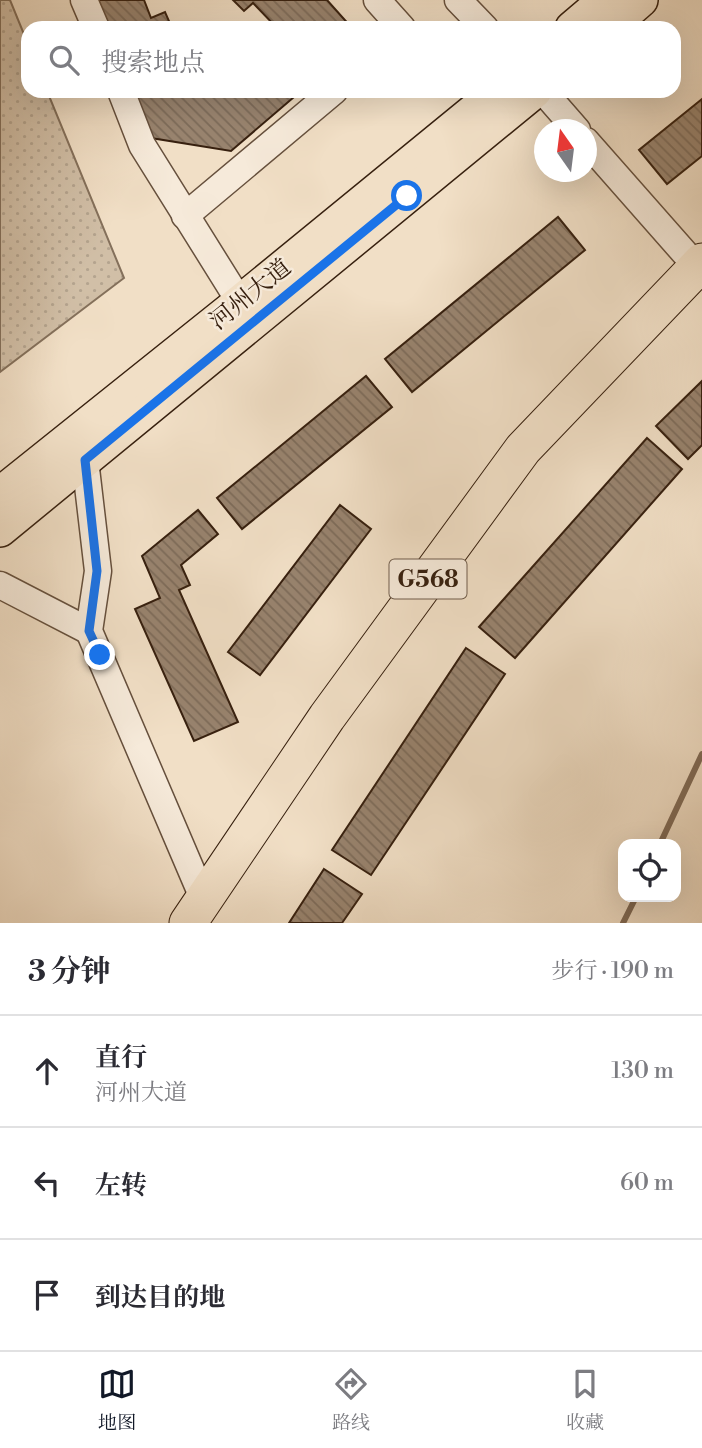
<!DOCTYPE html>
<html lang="zh">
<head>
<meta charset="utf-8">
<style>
	body { margin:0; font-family:"Libre Bodoni","Noto Serif SC",serif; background:#f7f7f7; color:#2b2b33 }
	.controls { position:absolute; right:21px; bottom:21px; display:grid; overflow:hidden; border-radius:14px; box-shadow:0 7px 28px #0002 }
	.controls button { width:63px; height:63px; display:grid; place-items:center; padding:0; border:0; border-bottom:2px solid #e1e1e2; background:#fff; color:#2b2b33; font:35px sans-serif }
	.compass { position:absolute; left:534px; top:119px; width:63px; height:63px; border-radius:50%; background:#fff; box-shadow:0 7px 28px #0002; rotate:346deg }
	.stop { position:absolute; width:21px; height:21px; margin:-16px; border:5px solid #1a73e8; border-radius:50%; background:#fff }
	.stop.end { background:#1a73e8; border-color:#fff; box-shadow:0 2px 7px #0008 }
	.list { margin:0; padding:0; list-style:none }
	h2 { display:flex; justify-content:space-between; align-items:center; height:91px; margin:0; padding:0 28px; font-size:30px }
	h2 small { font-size:23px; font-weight:400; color:#7c7c81 }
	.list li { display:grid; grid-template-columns:46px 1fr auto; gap:21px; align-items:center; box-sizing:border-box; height:112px; padding:0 28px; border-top:2px solid #e1e1e2 }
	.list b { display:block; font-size:26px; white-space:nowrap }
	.list p { margin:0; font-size:23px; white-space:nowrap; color:#7c7c81 }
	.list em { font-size:23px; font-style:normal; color:#7c7c81 }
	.icon { flex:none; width:38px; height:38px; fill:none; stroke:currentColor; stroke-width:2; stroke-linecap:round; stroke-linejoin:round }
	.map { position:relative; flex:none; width:702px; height:923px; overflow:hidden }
	.search { position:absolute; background:#fff; box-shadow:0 7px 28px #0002; left:21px; right:21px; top:21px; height:77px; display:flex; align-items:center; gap:18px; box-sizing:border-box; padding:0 24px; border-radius:21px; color:#7c7c81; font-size:26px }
	.sheet { height:427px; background:#fff }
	nav { display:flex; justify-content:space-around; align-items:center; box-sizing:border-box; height:98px; border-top:2px solid #e1e1e2; background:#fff; font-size:19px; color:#7c7c81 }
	nav a { display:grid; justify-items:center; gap:4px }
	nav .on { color:#111827 }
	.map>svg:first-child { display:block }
</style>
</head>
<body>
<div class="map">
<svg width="702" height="923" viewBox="0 0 702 923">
	<defs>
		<pattern id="park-dots" width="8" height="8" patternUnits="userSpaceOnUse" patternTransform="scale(1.75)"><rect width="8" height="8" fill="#d1bfa7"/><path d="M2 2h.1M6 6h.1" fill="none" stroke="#b4a48f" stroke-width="1.8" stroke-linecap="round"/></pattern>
		<pattern id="building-back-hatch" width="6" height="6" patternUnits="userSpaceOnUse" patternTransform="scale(1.75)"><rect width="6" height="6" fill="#98836e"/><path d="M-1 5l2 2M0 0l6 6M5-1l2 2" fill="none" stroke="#7d6b59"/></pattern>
	</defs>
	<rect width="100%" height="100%" fill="#f1dfc6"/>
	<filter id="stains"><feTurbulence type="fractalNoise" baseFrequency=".00286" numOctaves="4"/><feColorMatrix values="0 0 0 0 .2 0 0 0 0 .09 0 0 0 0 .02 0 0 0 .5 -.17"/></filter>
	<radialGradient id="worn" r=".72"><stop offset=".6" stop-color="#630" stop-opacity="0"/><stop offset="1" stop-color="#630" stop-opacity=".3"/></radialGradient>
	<path fill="url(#park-dots)" stroke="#84705b" stroke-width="2" d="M 0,0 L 10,0 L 28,44 L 28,91 L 47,91 L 124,278 L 0,372 Z"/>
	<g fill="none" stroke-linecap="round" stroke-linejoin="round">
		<g stroke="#816c58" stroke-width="6">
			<path d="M 660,844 L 702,754"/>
			<path d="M 623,923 L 636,897"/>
		</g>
	</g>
	<g fill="url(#building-back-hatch)" stroke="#37200f" stroke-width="2">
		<path d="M 90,0 L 144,0 L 151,18 L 165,12 L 172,28 L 101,28 Z"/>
		<path d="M 233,0 L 327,0 L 352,28 L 277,28 L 253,3 L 244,11 Z"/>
		<path d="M 127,91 L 198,91 L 217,94 L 221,91 L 301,91 L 231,151 L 145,137 Z"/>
		<path d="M 702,99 L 702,156 L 667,184 L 639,150 Z"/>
		<path d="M 558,217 L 585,250 L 412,392 L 385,359 Z"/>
		<path d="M 366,376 L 392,407 L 242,529 L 217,498 Z"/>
		<path d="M 702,381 L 702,445 L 688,459 L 656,426 Z"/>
		<path d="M 647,438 L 682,469 L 515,658 L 479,627 Z"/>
		<path d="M 340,505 L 371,529 L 260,675 L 228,652 Z"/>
		<path d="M 198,510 L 218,534 L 181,565 L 190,585 L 179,590 L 238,722 L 194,741 L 135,609 L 160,598 L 142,556 Z"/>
		<path d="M 466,648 L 505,674 L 371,875 L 332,850 Z"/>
		<path d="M 324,869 L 362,894 L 342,923 L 289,923 Z"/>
	</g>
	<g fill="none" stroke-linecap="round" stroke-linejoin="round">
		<defs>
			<g id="minor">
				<path d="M 84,0 L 96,28"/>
				<path d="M 377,0 L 402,28"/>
				<path d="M 458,0 L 485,28"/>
				<path d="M 121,91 L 142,145 L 240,302"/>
				<path d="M 543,91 L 577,130"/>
				<path d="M 586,141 L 697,267"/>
				<path d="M 185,216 L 334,91"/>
				<path d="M 85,460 L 98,571 L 89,631 L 204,900"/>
				<path d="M 0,585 L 89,631"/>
			</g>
			<g id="major">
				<path d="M 572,28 L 605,0"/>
				<path d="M 609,28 L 641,0"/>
				<path d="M 0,494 L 240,302 L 498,91"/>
				<path d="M 0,530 L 535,91"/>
			</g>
			<path id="highway" d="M 188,923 L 327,717 L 523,449 L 702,262"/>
		</defs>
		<use href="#minor" stroke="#66503d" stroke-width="29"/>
		<use href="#major" stroke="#37200f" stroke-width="36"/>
		<use href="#highway" stroke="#37200f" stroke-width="39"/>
		<use href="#minor" stroke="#f6eada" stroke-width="26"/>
		<use href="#major" stroke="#f1dfc6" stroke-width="33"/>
		<use href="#highway" stroke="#f1dfc6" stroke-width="37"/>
	</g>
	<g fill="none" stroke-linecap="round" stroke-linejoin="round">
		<path stroke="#1a73e8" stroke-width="9" d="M 100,655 L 89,631 L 97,571 L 85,460 L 407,196"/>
	</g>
	<g text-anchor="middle" stroke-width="5" stroke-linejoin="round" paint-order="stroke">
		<rect fill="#f6eada" stroke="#705d4c" stroke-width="2" x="389.5" y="559.5" width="77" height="39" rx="5"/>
		<g font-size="23" font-weight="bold" fill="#37200f">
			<text x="428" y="587">G568</text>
		</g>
		<g font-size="24" fill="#37200f" stroke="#f6eada">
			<text transform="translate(250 294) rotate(-39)" y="8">河州大道</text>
		</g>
	</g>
	<rect width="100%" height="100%" filter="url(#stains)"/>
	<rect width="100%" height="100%" fill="url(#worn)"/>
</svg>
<div class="controls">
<button><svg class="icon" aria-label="locate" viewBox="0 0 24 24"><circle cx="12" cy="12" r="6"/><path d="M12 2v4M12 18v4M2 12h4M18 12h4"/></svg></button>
</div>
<svg class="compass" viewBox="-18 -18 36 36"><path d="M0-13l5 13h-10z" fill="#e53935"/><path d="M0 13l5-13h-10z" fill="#7c7c81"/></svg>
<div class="stop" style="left:407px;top:196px"></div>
<div class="stop end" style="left:100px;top:655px"></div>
<div class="search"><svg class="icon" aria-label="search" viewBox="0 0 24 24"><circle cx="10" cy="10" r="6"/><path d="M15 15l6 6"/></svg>搜索地点</div>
</div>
<section class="sheet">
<h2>3 分钟<small>步行 · 190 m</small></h2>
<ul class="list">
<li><svg class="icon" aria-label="ahead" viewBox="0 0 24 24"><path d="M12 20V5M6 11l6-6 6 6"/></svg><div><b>直行</b><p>河州大道</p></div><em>130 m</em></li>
<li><svg class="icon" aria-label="left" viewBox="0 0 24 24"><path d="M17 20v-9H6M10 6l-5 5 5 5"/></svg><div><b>左转</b></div><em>60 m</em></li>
<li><svg class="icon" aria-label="arrive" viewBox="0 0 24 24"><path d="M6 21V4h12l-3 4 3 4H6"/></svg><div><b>到达目的地</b></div></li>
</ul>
</section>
<nav>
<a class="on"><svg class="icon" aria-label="map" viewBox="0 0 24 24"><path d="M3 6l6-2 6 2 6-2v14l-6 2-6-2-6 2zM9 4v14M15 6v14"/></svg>地图</a>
<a><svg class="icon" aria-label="directions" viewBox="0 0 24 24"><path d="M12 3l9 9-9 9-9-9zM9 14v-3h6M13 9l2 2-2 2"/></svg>路线</a>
<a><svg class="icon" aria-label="saved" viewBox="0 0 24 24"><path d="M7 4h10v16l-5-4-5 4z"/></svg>收藏</a>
</nav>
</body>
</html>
